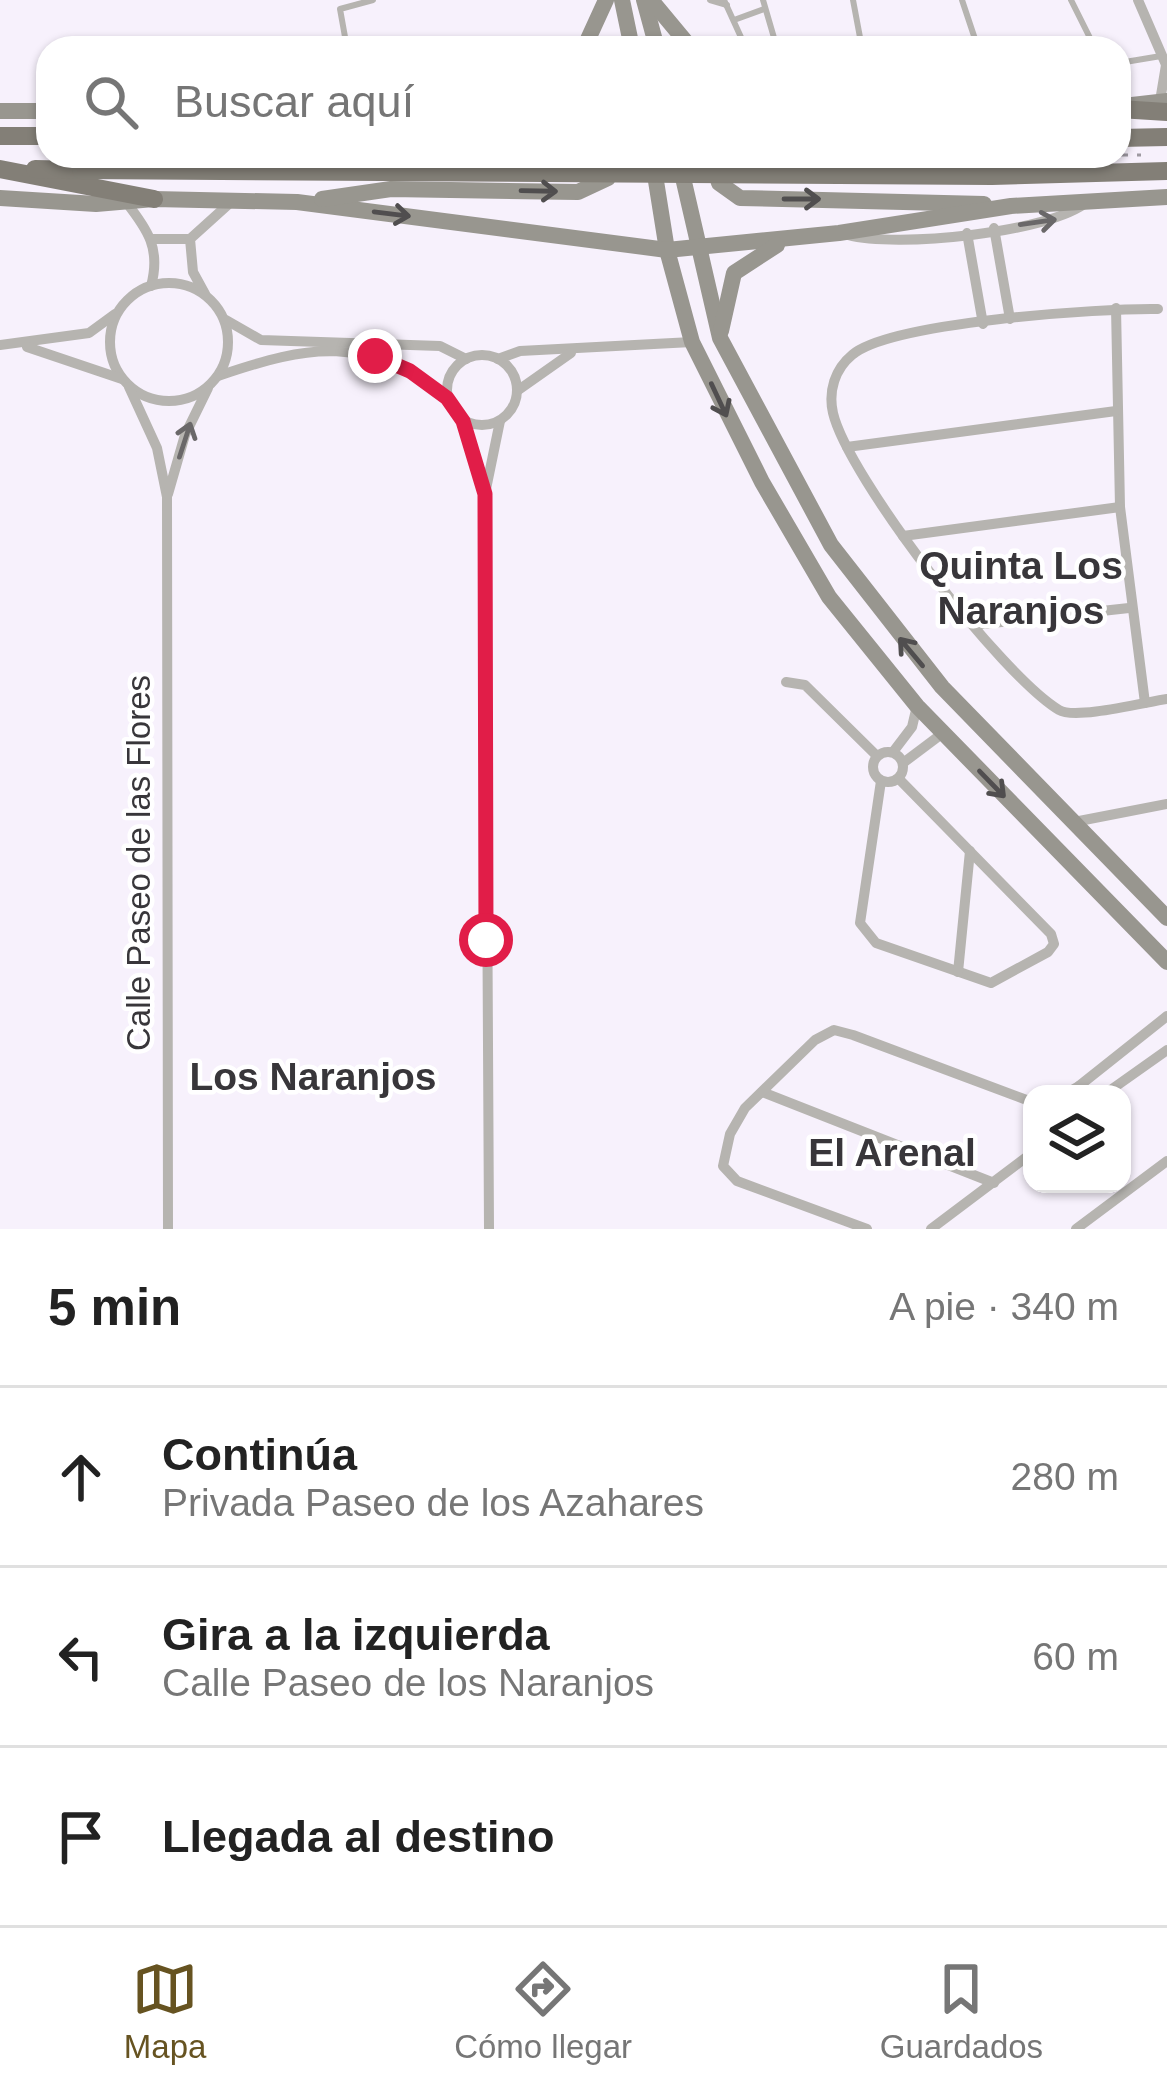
<!DOCTYPE html>
<html lang="es">
<head>
<meta charset="utf-8">
<style>
	body { margin:0; font-family:Arial,sans-serif; background:#f2f2f2; color:#222 }
	.controls { position:absolute; right:36px; bottom:36px; display:grid; overflow:hidden; border-radius:24px; box-shadow:0 3px 9px #0004 }
	.controls button { width:108px; height:108px; display:grid; place-items:center; padding:0; border:0; border-bottom:3px solid #e0e0e0; background:#fff; color:#222; font:60px sans-serif }
	.stop { position:absolute; width:36px; height:36px; margin:-27px; border:9px solid #e11d48; border-radius:50%; background:#fff }
	.stop.end { background:#e11d48; border-color:#fff; box-shadow:0 3px 12px #0008 }
	.list { margin:0; padding:0; list-style:none }
	h2 { display:flex; justify-content:space-between; align-items:center; height:156px; margin:0; padding:0 48px; font-size:51px }
	h2 small { font-size:39px; font-weight:400; color:#767676 }
	.list li { display:grid; grid-template-columns:78px 1fr auto; gap:36px; align-items:center; box-sizing:border-box; height:180px; padding:0 48px; border-top:3px solid #e0e0e0 }
	.list b { display:block; font-size:45px; white-space:nowrap }
	.list p { margin:0; font-size:39px; white-space:nowrap; color:#767676 }
	.list em { font-size:39px; font-style:normal; color:#767676 }
	.icon { flex:none; width:66px; height:66px; fill:none; stroke:currentColor; stroke-width:2; stroke-linecap:round; stroke-linejoin:round }
	.map { position:relative; flex:none; width:1167px; height:1229px; overflow:hidden }
	.search { position:absolute; background:#fff; box-shadow:0 3px 9px #0004; left:36px; right:36px; top:36px; height:132px; display:flex; align-items:center; gap:30px; box-sizing:border-box; padding:0 42px; border-radius:36px; color:#767676; font-size:45px }
	.sheet { height:696px; background:#fff }
	nav { display:flex; justify-content:space-around; align-items:center; box-sizing:border-box; height:168px; border-top:3px solid #e0e0e0; background:#fff; font-size:33px; color:#767676 }
	nav a { display:grid; justify-items:center; gap:6px }
	nav .on { color:#665321 }
	.map>svg:first-child { display:block }
</style>
</head>
<body>
<div class="map">
<svg width="1167" height="1229" viewBox="0 0 1167 1229">
	<rect width="100%" height="100%" fill="#f7f1fc"/>
	<g fill="none" stroke-linecap="round" stroke-linejoin="round">
		<path stroke="#9e9aa1" stroke-width="3" stroke-dasharray="9 9" stroke-linecap="butt" d="M 1119,155 L 1141,155"/>
		<g stroke="#b6b4b0" stroke-width="6">
			<path d="M 710,0 L 727,5"/>
			<path d="M 724,0 L 745,46"/>
			<path d="M 763,0 L 777,48"/>
			<path d="M 853,0 L 862,48"/>
			<path d="M 962,0 L 978,48"/>
			<path d="M 1071,0 L 1095,48"/>
			<path d="M 734,20 L 764,9"/>
			<path d="M 744,47 L 755,39 L 773,40"/>
			<path d="M 347,48 L 340,9 L 373,0"/>
			<path d="M 1119,63 L 1161,56"/>
		</g>
		<g stroke="#b6b4b0" stroke-width="10">
			<path d="M 1138,0 L 1167,67"/>
			<path d="M 1160,101 L 1166,65"/>
			<path d="M 126,202 C 148,230 161,249 151,286"/>
			<path d="M 994,228 L 1010,319"/>
			<path d="M 967,233 L 983,324"/>
			<path d="M 848,235 C 896,248 1049,233 1087,202"/>
			<path d="M 153,239 L 190,239"/>
			<circle cx="169" cy="342" r="59"/>
			<path d="M 205,294 L 193,272 L 190,239 L 231,202"/>
			<path d="M 1116,308 L 1120,507 L 1145,703"/>
			<path d="M 1158,309 C 1102,308 890,322 852,355 C 835,369 828,391 833,413 C 848,477 1002,676 1059,710 C 1075,720 1146,702 1167,699"/>
			<path d="M 226,320 L 261,340 L 440,346 L 466,359"/>
			<path d="M 0,345 L 89,333 L 115,314"/>
			<path d="M 27,347 L 122,379"/>
			<circle cx="482" cy="390" r="35"/>
			<path d="M 498,359 L 520,351 L 692,342"/>
			<path d="M 218,376 C 312,344 364,335 447,398"/>
			<path d="M 129,387 L 157,448 L 167,497 L 168,1229"/>
			<path d="M 517,391 L 571,353"/>
			<path d="M 463,421 L 484,491"/>
			<path d="M 847,447 L 1116,411"/>
			<path d="M 168,494 L 185,435 L 208,388"/>
			<path d="M 903,536 L 1120,507"/>
			<path d="M 974,625 L 1129,608"/>
			<path d="M 786,682 L 805,685 L 877,756"/>
			<circle cx="888" cy="767" r="15"/>
			<path d="M 893,752 L 912,727 L 917,706"/>
			<path d="M 903,763 L 943,733"/>
			<path d="M 881,781 L 860,923 L 876,943 L 991,983 L 1048,952 L 1054,944 L 1051,934 L 899,779"/>
			<path d="M 1074,822 L 1167,804"/>
			<path d="M 958,972 L 970,851"/>
			<path d="M 1079,1086 L 1167,1016"/>
			<path d="M 762,1092 L 994,1183"/>
			<path d="M 1065,1094 L 1079,1086 L 1089,1094"/>
			<path d="M 1105,1094 L 1167,1050"/>
			<path d="M 489,1229 L 485,494 L 500,421"/>
			<path d="M 867,1229 L 737,1181 L 723,1166 L 730,1134 L 745,1108 L 815,1040 L 834,1030 L 853,1035 L 1032,1102"/>
			<path d="M 931,1229 L 1032,1153"/>
			<path d="M 1076,1229 L 1167,1161"/>
		</g>
		<g stroke="#98968f" stroke-width="16">
			<path d="M 622,0 L 632,48"/>
			<path d="M 644,0 L 657,48"/>
			<path d="M 651,0 L 691,48"/>
			<path d="M 584,48 L 606,0"/>
			<path d="M 1132,105 L 1167,101"/>
			<path d="M 0,111 L 48,111"/>
			<path d="M 652,156 L 667,250 L 692,342 L 762,482 L 829,597 L 917,706 L 1167,962"/>
			<path d="M 678,156 L 720,338 L 831,545 L 942,687 L 1167,918"/>
			<path d="M 711,156 L 719,183 L 740,198 L 984,204"/>
			<path d="M 0,198 L 96,204 L 154,199 L 297,202 L 667,250 L 839,233 L 1011,206 L 1167,197"/>
			<path d="M 322,199 L 391,189 L 578,192 L 608,178 L 618,156"/>
			<path d="M 721,331 L 734,273 L 777,245"/>
		</g>
		<g stroke="#837f77" stroke-width="18">
			<path d="M 1119,109 L 1167,112"/>
			<path d="M 0,136 L 48,136"/>
			<path d="M 1119,138 L 1167,137"/>
			<path d="M 0,169 L 154,199"/>
			<path d="M 35,169 L 81,170"/>
		</g>
		<path stroke="#837f77" stroke-width="18" d="M 81,170 L 992,176 L 1167,171"/>
	</g>
	<defs><path id="oneway-shaft" d="M-6 0H5M1.5-3L5.5 0L1.5 3" fill="none" stroke-width="1.6" stroke-linecap="round" stroke-linejoin="round" transform="scale(3)"/></defs>
	<g stroke="#504e4f">
		<use href="#oneway-shaft" transform="translate(539 191) rotate(1)"/>
		<use href="#oneway-shaft" transform="translate(802 199)"/>
		<use href="#oneway-shaft" transform="translate(392 214) rotate(7)"/>
		<use href="#oneway-shaft" transform="translate(719 400) rotate(65)"/>
		<use href="#oneway-shaft" transform="translate(911 652) rotate(-130)"/>
		<use href="#oneway-shaft" transform="translate(992 784) rotate(46)"/>
	</g>
	<g stroke="#6a6869">
		<use href="#oneway-shaft" transform="translate(1038 222) rotate(-8)"/>
		<use href="#oneway-shaft" transform="translate(185 440) rotate(-72)"/>
	</g>
	<g fill="none" stroke-linecap="round" stroke-linejoin="round">
		<path stroke="#e11d48" stroke-width="15" d="M 375,356 L 410,371 L 447,398 L 463,421 L 485,494 L 486,940"/>
	</g>
	<g text-anchor="middle" stroke-width="9" stroke-linejoin="round" paint-order="stroke">
		<g font-size="33" fill="#38363a" stroke="#fff">
			<text transform="translate(138 863) rotate(-90)" y="12">Calle Paseo de las Flores</text>
		</g>
		<g font-size="39" font-weight="bold" fill="#38363a" stroke="#fff">
			<text x="1021" y="579">Quinta Los<tspan x="1021" dy="45">Naranjos</tspan></text>
			<text x="313" y="1090">Los Naranjos</text>
			<text x="892" y="1166">El Arenal</text>
		</g>
	</g>
</svg>
<div class="controls">
<button><svg class="icon" aria-label="layers" viewBox="0 0 24 24"><path d="M12 4l9 5-9 5-9-5zM3 14l9 5 9-5"/></svg></button>
</div>
<div class="stop" style="left:486px;top:940px"></div>
<div class="stop end" style="left:375px;top:356px"></div>
<div class="search"><svg class="icon" aria-label="search" viewBox="0 0 24 24"><circle cx="10" cy="10" r="6"/><path d="M15 15l6 6"/></svg>Buscar aquí</div>
</div>
<section class="sheet">
<h2>5 min<small>A pie · 340 m</small></h2>
<ul class="list">
<li><svg class="icon" aria-label="ahead" viewBox="0 0 24 24"><path d="M12 20V5M6 11l6-6 6 6"/></svg><div><b>Continúa</b><p>Privada Paseo de los Azahares</p></div><em>280 m</em></li>
<li><svg class="icon" aria-label="left" viewBox="0 0 24 24"><path d="M17 20v-9H6M10 6l-5 5 5 5"/></svg><div><b>Gira a la izquierda</b><p>Calle Paseo de los Naranjos</p></div><em>60 m</em></li>
<li><svg class="icon" aria-label="arrive" viewBox="0 0 24 24"><path d="M6 21V4h12l-3 4 3 4H6"/></svg><div><b>Llegada al destino</b></div></li>
</ul>
</section>
<nav>
<a class="on"><svg class="icon" aria-label="map" viewBox="0 0 24 24"><path d="M3 6l6-2 6 2 6-2v14l-6 2-6-2-6 2zM9 4v14M15 6v14"/></svg>Mapa</a>
<a><svg class="icon" aria-label="directions" viewBox="0 0 24 24"><path d="M12 3l9 9-9 9-9-9zM9 14v-3h6M13 9l2 2-2 2"/></svg>Cómo llegar</a>
<a><svg class="icon" aria-label="saved" viewBox="0 0 24 24"><path d="M7 4h10v16l-5-4-5 4z"/></svg>Guardados</a>
</nav>
</body>
</html>
